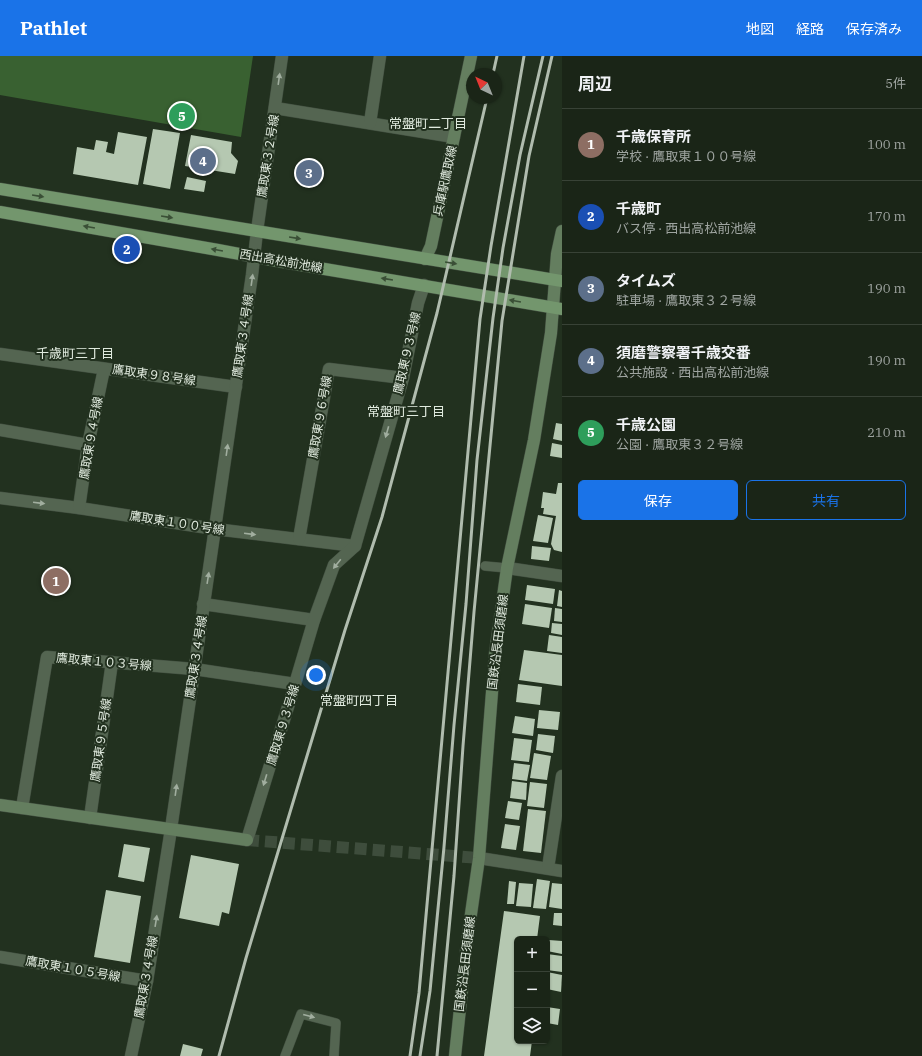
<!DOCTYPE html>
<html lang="ja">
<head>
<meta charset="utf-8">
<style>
	body { margin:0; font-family:"IBM Plex Serif","Noto Sans JP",serif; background:#273124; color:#f1f3f6 }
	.controls { position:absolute; right:12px; bottom:12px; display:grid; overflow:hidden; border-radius:6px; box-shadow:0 1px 3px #0004 }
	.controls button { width:36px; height:36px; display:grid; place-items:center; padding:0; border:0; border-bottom:1px solid #384236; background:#1a2517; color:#f1f3f6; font:20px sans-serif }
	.compass { position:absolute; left:466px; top:12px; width:36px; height:36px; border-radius:50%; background:#1a2517; box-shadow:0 1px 3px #0004; rotate:317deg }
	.you { position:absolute; left:316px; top:619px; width:14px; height:14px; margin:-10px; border:3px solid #fff; border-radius:50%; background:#1a73e8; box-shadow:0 0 0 6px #1a73e833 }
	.badge { display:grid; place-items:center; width:26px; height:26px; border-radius:50%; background:#1a73e8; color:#fff; font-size:13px; font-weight:700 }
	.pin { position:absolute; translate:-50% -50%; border:2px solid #fff; box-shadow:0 1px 4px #0006 }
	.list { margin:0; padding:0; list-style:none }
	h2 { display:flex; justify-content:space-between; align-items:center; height:52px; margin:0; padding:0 16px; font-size:17px }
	h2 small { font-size:13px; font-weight:400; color:#9fa5a1 }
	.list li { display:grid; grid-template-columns:26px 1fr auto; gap:12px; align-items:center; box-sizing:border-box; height:72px; padding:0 16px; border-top:1px solid #384236 }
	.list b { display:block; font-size:15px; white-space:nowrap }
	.list p { margin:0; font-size:13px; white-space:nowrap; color:#9fa5a1 }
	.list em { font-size:13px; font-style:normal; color:#9fa5a1 }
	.actions { display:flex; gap:8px; padding:12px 16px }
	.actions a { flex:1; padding:9px 0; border:1px solid #1a73e8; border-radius:6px; text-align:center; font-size:14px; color:#1a73e8 }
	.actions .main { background:#1a73e8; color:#fff }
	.icon { flex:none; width:22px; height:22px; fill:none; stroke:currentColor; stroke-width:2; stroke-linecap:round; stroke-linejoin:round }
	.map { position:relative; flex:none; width:562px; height:1000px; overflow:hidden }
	header { display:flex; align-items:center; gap:24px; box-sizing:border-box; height:56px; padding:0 20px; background:#1a73e8; color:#fff }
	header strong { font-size:19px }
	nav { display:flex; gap:22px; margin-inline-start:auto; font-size:14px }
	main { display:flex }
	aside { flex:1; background:#1a2517 }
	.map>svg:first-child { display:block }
</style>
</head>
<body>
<header>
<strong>Pathlet</strong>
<nav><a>地図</a><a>経路</a><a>保存済み</a></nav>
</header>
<main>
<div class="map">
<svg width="562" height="1000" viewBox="0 0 562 1000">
	<rect width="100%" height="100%" fill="#22311f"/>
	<path fill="#396131" d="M 0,0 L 253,0 L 241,81 L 0,39 Z"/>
	<g fill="#b5c8b1">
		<path d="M 153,73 L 180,77 L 170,133 L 143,128 Z"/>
		<path d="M 118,76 L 147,81 L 138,129 L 73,118 L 77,91 L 94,94 L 96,84 L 108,86 L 106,96 L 114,98 Z"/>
		<path d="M 191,79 L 232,86 L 231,97 L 238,105 L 235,118 L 185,110 Z"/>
		<path d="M 187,121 L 206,125 L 204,136 L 184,133 Z"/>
		<path d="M 556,367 L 562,368 L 562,385 L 553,383 Z"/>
		<path d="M 552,387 L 562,389 L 562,402 L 550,400 Z"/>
		<path d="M 558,427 L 562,427 L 562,496 L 554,494 L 551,488 L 556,460 L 543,458 L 544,452 L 541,452 L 543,436 L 556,438 Z"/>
		<path d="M 538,459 L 553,462 L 548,487 L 533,485 Z"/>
		<path d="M 532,490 L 551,492 L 549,505 L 531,503 Z"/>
		<path d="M 527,529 L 555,533 L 553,548 L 525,544 Z"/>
		<path d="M 559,534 L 562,535 L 562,551 L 557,550 Z"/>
		<path d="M 525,548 L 552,552 L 549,572 L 522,568 Z"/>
		<path d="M 555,552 L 562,553 L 562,566 L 554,565 Z"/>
		<path d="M 552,567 L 562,568 L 562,579 L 551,577 Z"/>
		<path d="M 549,579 L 562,581 L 562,597 L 547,595 Z"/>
		<path d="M 524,594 L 562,599 L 562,630 L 519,624 Z"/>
		<path d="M 518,628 L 542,631 L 540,649 L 516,646 Z"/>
		<path d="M 539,654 L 560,656 L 558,674 L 537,672 Z"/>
		<path d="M 515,660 L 535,663 L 533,680 L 512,677 Z"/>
		<path d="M 538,678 L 555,680 L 553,697 L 536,694 Z"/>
		<path d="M 514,682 L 532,684 L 529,706 L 511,704 Z"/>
		<path d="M 534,697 L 551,700 L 547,724 L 530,722 Z"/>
		<path d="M 514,707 L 530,709 L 527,725 L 512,723 Z"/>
		<path d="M 512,725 L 527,727 L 526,744 L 510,742 Z"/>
		<path d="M 530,726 L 547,728 L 544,752 L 527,750 Z"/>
		<path d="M 508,745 L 522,747 L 519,764 L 505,762 Z"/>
		<path d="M 528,753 L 546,755 L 541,797 L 523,795 Z"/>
		<path d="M 505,768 L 520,770 L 516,794 L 501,792 Z"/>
		<path d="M 124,788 L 150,792 L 144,826 L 118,821 Z"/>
		<path d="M 191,799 L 239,808 L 229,858 L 222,856 L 219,870 L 179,862 Z"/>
		<path d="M 537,823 L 550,825 L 546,853 L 533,852 Z"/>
		<path d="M 509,825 L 516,826 L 514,848 L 507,848 Z"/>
		<path d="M 519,827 L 533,828 L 531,851 L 516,850 Z"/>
		<path d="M 552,827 L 562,828 L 562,853 L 549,851 Z"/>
		<path d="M 106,834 L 141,840 L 130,907 L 94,901 Z"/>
		<path d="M 504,855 L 540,860 L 537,883 L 517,883 L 517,985 L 532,985 L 530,1000 L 484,1000 Z"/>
		<path d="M 554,857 L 562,857 L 562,870 L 553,869 Z"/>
		<path d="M 549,884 L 562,885 L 562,898 L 547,895 Z"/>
		<path d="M 547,898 L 562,900 L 562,916 L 547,914 Z"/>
		<path d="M 547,916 L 562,919 L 561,936 L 547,933 Z"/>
		<path d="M 547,951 L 560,953 L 558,969 L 547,967 Z"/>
		<path d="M 183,988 L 203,993 L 201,1000 L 180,1000 Z"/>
	</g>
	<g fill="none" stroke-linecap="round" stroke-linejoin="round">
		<path stroke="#3e4d3c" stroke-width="12" stroke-dasharray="12 6" stroke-linecap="butt" d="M 247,784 L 479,802"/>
		<defs>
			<g id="lane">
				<path d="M 485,510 L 507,512"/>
				<path d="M 285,1000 L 301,958 L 336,967 L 334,1000"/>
			</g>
			<g id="street">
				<path d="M 275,52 L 454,81"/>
				<path d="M 370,67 L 380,0"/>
				<path d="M 0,298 L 236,331"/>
				<path d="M 0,374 L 88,389"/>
				<path d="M 0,442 L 79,452 L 215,473 L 355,490"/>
				<path d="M 79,452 L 88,389 L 104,313"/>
				<path d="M 299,483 L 329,313 L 403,322"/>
				<path d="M 507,512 L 562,520"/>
				<path d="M 203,548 L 314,564"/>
				<path d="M 22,752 L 47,601 L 194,613 L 295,628"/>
				<path d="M 90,762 L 112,606"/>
				<path d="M 247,784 L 295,628 L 314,564 L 334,509 L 355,490 L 403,322 L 418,247 L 424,229"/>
				<path d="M 479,802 L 562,815"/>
				<path d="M 548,812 L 562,720"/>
				<path d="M 0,901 L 147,925"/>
				<path d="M 131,1000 L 147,925 L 171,773 L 252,219 L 257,175 L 282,0"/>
			</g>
			<g id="secondary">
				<path d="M 425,203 L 431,190 L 471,0"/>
				<path d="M 0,749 L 247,784"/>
				<path d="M 455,1000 L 467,886 L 479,802 L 495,598 L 507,512 L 534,384 L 551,277 L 557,198 L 562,175"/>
			</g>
			<g id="primary">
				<path d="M 0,133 L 562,225"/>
				<path d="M 0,156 L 218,194 L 283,206 L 562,253"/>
			</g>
		</defs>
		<use href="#lane" stroke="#424f40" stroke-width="10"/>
		<use href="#street" stroke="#424f40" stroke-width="13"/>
		<use href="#secondary" stroke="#424f40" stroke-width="13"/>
		<use href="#primary" stroke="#424f40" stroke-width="13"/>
		<use href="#lane" stroke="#546551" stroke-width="9"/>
		<use href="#street" stroke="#546551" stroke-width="12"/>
		<use href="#secondary" stroke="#647e5f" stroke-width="12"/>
		<use href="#primary" stroke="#73966d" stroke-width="12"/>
		<g stroke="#b0bcae" stroke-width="3">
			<path d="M 493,18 L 497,0"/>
			<path d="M 219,1000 L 246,902 L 345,574 L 382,461 L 437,257 L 487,42"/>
			<path d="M 410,1000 L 419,937 L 480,263 L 491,190 L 524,0"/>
			<path d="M 420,1000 L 430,935 L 444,791 L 454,669 L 466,548 L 477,404 L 493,262 L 503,192 L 520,99 L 543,0"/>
			<path d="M 437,1000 L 454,820 L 463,690 L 474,556 L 502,265 L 529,100 L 552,0"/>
		</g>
	</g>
	<defs><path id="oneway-solid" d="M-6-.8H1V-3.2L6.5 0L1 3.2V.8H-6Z"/></defs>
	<g fill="#a1ae9f">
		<use href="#oneway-solid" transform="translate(279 23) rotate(-82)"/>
		<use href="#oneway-solid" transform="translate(252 224) rotate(-82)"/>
		<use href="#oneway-solid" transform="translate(387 376) rotate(106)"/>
		<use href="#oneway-solid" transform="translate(227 394) rotate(-82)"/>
		<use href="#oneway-solid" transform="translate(39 447) rotate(7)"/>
		<use href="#oneway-solid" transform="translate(250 478) rotate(7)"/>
		<use href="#oneway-solid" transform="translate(337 508) rotate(129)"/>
		<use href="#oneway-solid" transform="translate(208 522) rotate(-81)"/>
		<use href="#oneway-solid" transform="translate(265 724) rotate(107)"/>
		<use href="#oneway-solid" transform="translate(176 734) rotate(-82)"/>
		<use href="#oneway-solid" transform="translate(156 865) rotate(-81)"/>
		<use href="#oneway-solid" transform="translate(309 960) rotate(15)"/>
	</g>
	<g fill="#3a4f36">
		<use href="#oneway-solid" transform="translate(38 140) rotate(9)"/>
		<use href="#oneway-solid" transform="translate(167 161) rotate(9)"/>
		<use href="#oneway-solid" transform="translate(89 171) rotate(-170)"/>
		<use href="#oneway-solid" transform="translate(295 182) rotate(9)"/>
		<use href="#oneway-solid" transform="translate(217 194) rotate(-170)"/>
		<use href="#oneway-solid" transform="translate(451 207) rotate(9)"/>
		<use href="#oneway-solid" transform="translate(387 223) rotate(-171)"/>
		<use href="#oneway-solid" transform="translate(515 245) rotate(-170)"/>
	</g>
	<g text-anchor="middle" stroke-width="4" stroke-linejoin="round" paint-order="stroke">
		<g font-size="12" fill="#e0eade" stroke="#22311f">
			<text transform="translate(268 100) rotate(-81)" y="4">鷹取東３２号線</text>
			<text transform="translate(445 125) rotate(-78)" y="4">兵庫駅鷹取線</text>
			<text transform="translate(281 205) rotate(10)" y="4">西出高松前池線</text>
			<text transform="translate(243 280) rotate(-82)" y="4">鷹取東３４号線</text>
			<text transform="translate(407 297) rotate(-77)" y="4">鷹取東９３号線</text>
			<text transform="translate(154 319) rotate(8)" y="4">鷹取東９８号線</text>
			<text transform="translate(320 361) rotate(-80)" y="4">鷹取東９６号線</text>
			<text transform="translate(91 382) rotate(-80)" y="4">鷹取東９４号線</text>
			<text transform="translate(177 467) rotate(9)" y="4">鷹取東１００号線</text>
			<text transform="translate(498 586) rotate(-83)" y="4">国鉄沿長田須磨線</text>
			<text transform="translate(196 601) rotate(-81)" y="4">鷹取東３４号線</text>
			<text transform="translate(104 606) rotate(5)" y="4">鷹取東１０３号線</text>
			<text transform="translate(283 669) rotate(-73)" y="4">鷹取東９３号線</text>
			<text transform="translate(101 684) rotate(-82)" y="4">鷹取東９５号線</text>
			<text transform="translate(465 908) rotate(-83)" y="4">国鉄沿長田須磨線</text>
			<text transform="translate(73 913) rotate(10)" y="4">鷹取東１０５号線</text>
			<text transform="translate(146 921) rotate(-80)" y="4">鷹取東３４号線</text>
		</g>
		<g font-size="13" fill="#e0eade" stroke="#22311f">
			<text x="428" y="72">常盤町二丁目</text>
			<text x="75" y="302">千歳町三丁目</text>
			<text x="406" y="360">常盤町三丁目</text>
			<text x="359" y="649">常盤町四丁目</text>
		</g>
	</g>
</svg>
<div class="controls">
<button>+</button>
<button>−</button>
<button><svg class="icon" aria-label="layers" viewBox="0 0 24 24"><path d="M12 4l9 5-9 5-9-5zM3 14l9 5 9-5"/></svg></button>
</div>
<svg class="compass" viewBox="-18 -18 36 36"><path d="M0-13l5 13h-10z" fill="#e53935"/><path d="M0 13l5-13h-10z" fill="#9fa5a1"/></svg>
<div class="you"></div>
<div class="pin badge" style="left:56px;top:525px;background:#8d6e63">1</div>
<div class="pin badge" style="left:127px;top:193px;background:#1a4fb4">2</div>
<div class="pin badge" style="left:309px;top:117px;background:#5c6f8a">3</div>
<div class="pin badge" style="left:203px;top:105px;background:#5c6f8a">4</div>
<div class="pin badge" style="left:182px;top:60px;background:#2e9e5b">5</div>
</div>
<aside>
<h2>周辺<small>5件</small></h2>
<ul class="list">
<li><span class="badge" style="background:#8d6e63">1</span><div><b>千歳保育所</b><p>学校 · 鷹取東１００号線</p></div><em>100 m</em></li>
<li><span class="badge" style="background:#1a4fb4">2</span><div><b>千歳町</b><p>バス停 · 西出高松前池線</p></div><em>170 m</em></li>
<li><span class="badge" style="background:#5c6f8a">3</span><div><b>タイムズ</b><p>駐車場 · 鷹取東３２号線</p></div><em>190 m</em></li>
<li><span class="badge" style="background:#5c6f8a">4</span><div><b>須磨警察署千歳交番</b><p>公共施設 · 西出高松前池線</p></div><em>190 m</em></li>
<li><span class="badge" style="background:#2e9e5b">5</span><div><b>千歳公園</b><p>公園 · 鷹取東３２号線</p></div><em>210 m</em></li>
</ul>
<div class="actions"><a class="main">保存</a><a>共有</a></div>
</aside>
</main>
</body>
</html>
